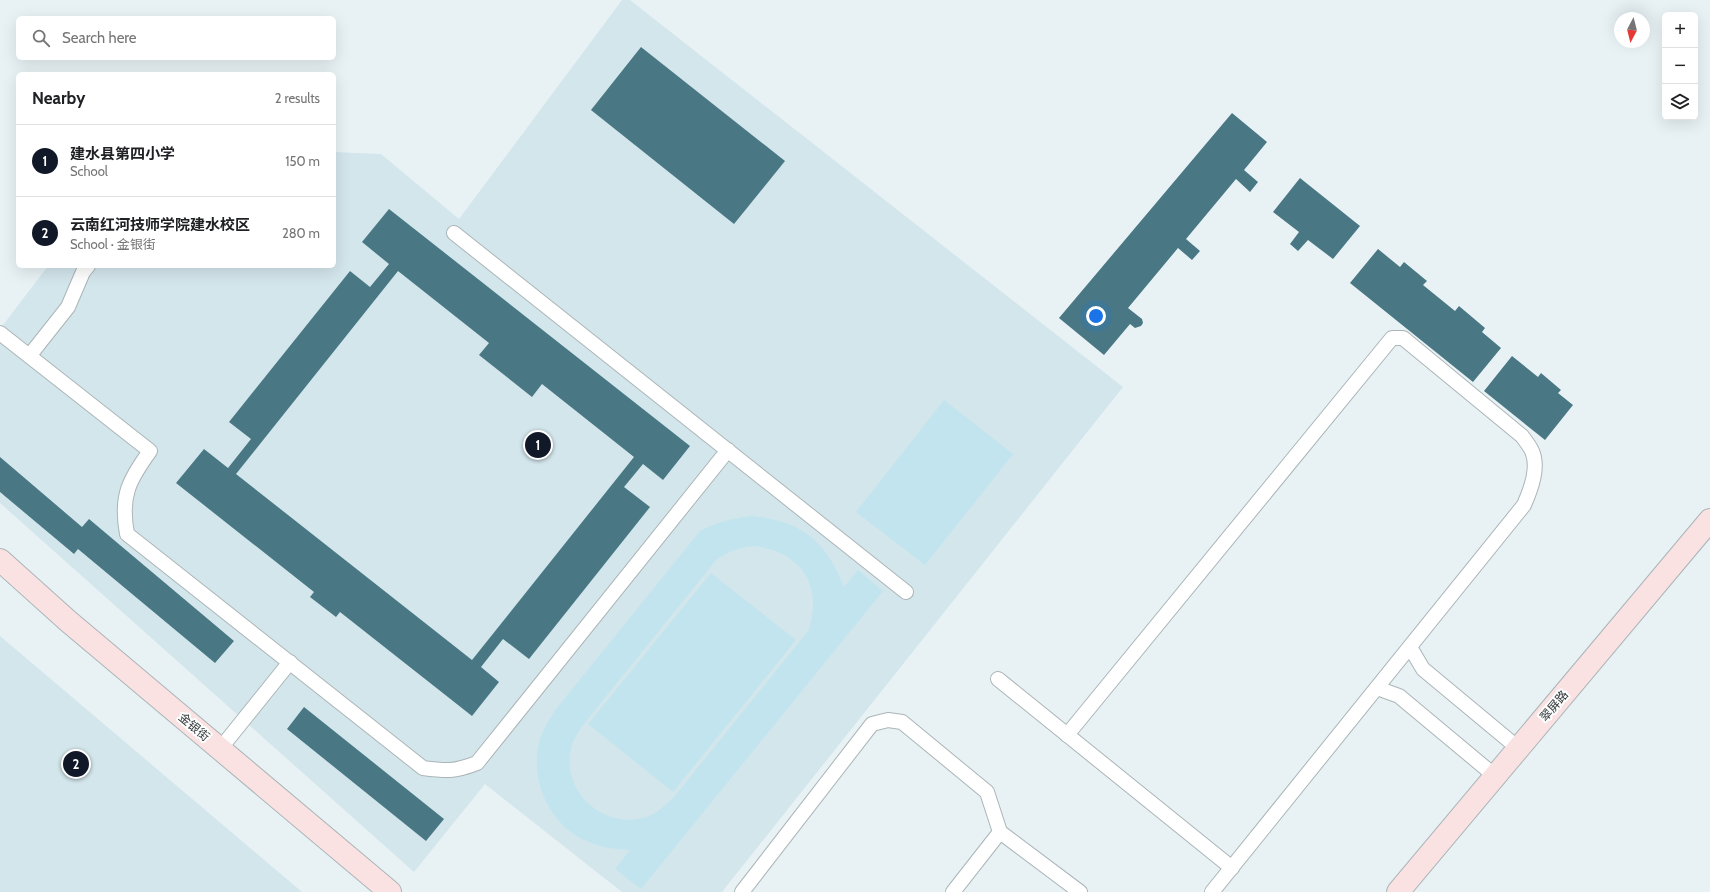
<!DOCTYPE html>
<html lang="en">
<head>
<meta charset="utf-8">
<style>
	body { margin:0; font-family:Cabin,"Noto Sans SC",sans-serif; background:#f2f2f2; color:#202124 }
	.controls { position:absolute; right:12px; top:12px; display:grid; overflow:hidden; border-radius:6px; box-shadow:0 4px 16px #0002 }
	.controls button { width:36px; height:36px; display:grid; place-items:center; padding:0; border:0; border-bottom:1px solid #e0e0e0; background:#fff; color:#202124; font:20px sans-serif }
	.compass { position:absolute; left:1614px; top:12px; width:36px; height:36px; border-radius:50%; background:#fff; box-shadow:0 4px 16px #0002; rotate:187deg }
	.you { position:absolute; left:1096px; top:316px; width:14px; height:14px; margin:-10px; border:3px solid #fff; border-radius:50%; background:#1a73e8; box-shadow:0 0 0 6px #1a73e833 }
	.badge { display:grid; place-items:center; width:26px; height:26px; border-radius:50%; background:#111827; color:#fff; font-size:13px; font-weight:700 }
	.pin { position:absolute; translate:-50% -50%; border:2px solid #fff; box-shadow:0 1px 4px #0006 }
	.list { margin:0; padding:0; list-style:none }
	h2 { display:flex; justify-content:space-between; align-items:center; height:52px; margin:0; padding:0 16px; font-size:17px }
	h2 small { font-size:13px; font-weight:400; color:#757577 }
	.list li { display:grid; grid-template-columns:26px 1fr auto; gap:12px; align-items:center; box-sizing:border-box; height:72px; padding:0 16px; border-top:1px solid #e0e0e0 }
	.list b { display:block; font-size:15px; white-space:nowrap }
	.list p { margin:0; font-size:13px; white-space:nowrap; color:#757577 }
	.list em { font-size:13px; font-style:normal; color:#757577 }
	.icon { flex:none; width:22px; height:22px; fill:none; stroke:currentColor; stroke-width:2; stroke-linecap:round; stroke-linejoin:round }
	.map { position:relative; flex:none; width:1710px; height:892px; overflow:hidden }
	.search { position:absolute; background:#fff; box-shadow:0 4px 16px #0002; left:16px; top:16px; width:320px; height:44px; display:flex; align-items:center; gap:10px; box-sizing:border-box; padding:0 14px; border-radius:6px; color:#757577; font-size:15px }
	.panel { position:absolute; background:#fff; box-shadow:0 4px 16px #0002; left:16px; top:72px; width:320px; height:196px; border-radius:6px }
	.map>svg:first-child { display:block }
</style>
</head>
<body>
<div class="map">
<svg width="1710" height="892" viewBox="0 0 1710 892">
	<rect width="100%" height="100%" fill="#e8f2f5"/>
	<g fill="#d3e6ec">
		<path d="M 622,0 L 630,0 L 1123,387 L 722,892 L 622,892 L 485,784 L 414,872 L 0,503 L 0,329 L 48,266 L 334,266 L 334,152 L 381,154 L 459,219 Z"/>
		<path d="M 0,636 L 302,892 L 0,892 Z"/>
	</g>
	<g fill="#c2e4ee" fill-rule="evenodd">
		<path d="M 944,400 L 1013,454 L 925,565 L 856,512 Z"/>
		<path d="M 752,516 C 802,521 826,541 844,587 L 858,570 L 883,591 L 641,889 L 615,869 L 630,850 C 616,849 602,848 589,842 C 554,829 534,790 537,754 C 538,737 547,723 556,709 L 700,531 C 717,522 733,518 752,516 ZM 755,546 C 802,552 824,587 808,631 L 674,797 C 666,804 659,812 649,816 C 607,832 561,794 571,749 C 573,740 578,732 583,725 L 717,559 C 730,551 740,547 755,546 Z"/>
		<path d="M 711,573 L 796,640 L 673,792 L 588,724 Z"/>
	</g>
	<g fill="#497884" fill-rule="evenodd">
		<path d="M 641,47 L 785,161 L 734,224 L 591,110 Z"/>
		<path d="M 1232,113 L 1267,142 L 1244,170 L 1258,182 L 1250,192 L 1236,179 L 1186,239 L 1200,251 L 1192,260 L 1178,248 L 1128,308 L 1142,319 L 1143,323 L 1141,326 L 1135,328 L 1130,324 L 1104,355 L 1059,318 Z"/>
		<path d="M 1300,178 L 1360,226 L 1333,259 L 1308,240 L 1298,251 L 1290,244 L 1299,232 L 1273,212 Z"/>
		<path d="M 389,209 L 690,446 L 663,480 L 643,464 L 624,487 L 650,507 L 529,659 L 503,639 L 481,667 L 499,682 L 472,716 L 340,612 L 336,617 L 310,597 L 314,592 L 176,483 L 204,449 L 228,468 L 251,439 L 229,422 L 350,271 L 370,287 L 389,264 L 362,242 ZM 398,271 L 489,343 L 479,355 L 532,397 L 542,384 L 634,457 L 472,660 L 236,474 Z"/>
		<path d="M 1378,249 L 1400,267 L 1404,262 L 1427,281 L 1423,285 L 1455,311 L 1459,306 L 1485,328 L 1482,332 L 1501,348 L 1473,382 L 1350,283 Z"/>
		<path d="M 1512,356 L 1538,377 L 1541,373 L 1561,390 L 1558,393 L 1573,405 L 1545,440 L 1484,391 Z"/>
		<path d="M 0,457 L 82,527 L 89,519 L 234,641 L 215,663 L 78,549 L 74,554 L 0,492 Z"/>
		<path d="M 304,707 L 444,819 L 426,841 L 287,729 Z"/>
	</g>
	<g fill="none" stroke-linecap="round" stroke-linejoin="round">
		<defs>
			<g id="lane">
				<path d="M 454,233 L 906,592"/>
				<path d="M 0,333 L 150,451 C 129,480 120,496 127,534 L 423,768 C 446,771 454,772 477,763 L 728,450"/>
				<path d="M 30,355 L 68,307 L 83,272 L 88,266"/>
				<path d="M 1410,647 L 1423,669 L 1518,748"/>
				<path d="M 998,679 L 1232,868"/>
				<path d="M 1377,688 L 1399,696 L 1495,776"/>
				<path d="M 1067,735 L 1392,338 L 1403,338 L 1522,436 C 1525,440 1528,444 1531,449 C 1540,466 1531,489 1524,505 L 1212,892"/>
				<path d="M 220,749 L 290,662"/>
				<path d="M 742,892 L 872,724 L 888,720 L 902,722 L 987,792 L 1000,832 L 1080,892"/>
				<path d="M 953,892 L 1000,832"/>
			</g>
			<g id="secondary">
				<path d="M 0,560 L 68,621 L 390,892"/>
				<path d="M 1398,892 L 1710,520"/>
			</g>
		</defs>
		<use href="#lane" stroke="#abb5b7" stroke-width="16"/>
		<use href="#secondary" stroke="#abb5b7" stroke-width="24"/>
		<use href="#lane" stroke="#fff" stroke-width="14"/>
		<use href="#secondary" stroke="#fbe2e2" stroke-width="22"/>
	</g>
	<g text-anchor="middle" stroke-width="4" stroke-linejoin="round" paint-order="stroke">
		<g font-size="12" fill="#333738" stroke="#fcfefe">
			<text transform="translate(1554 706) rotate(-50)" y="4">翠屏路</text>
			<text transform="translate(194 727) rotate(40)" y="4">金银街</text>
		</g>
	</g>
</svg>
<div class="controls">
<button>+</button>
<button>−</button>
<button><svg class="icon" aria-label="layers" viewBox="0 0 24 24"><path d="M12 4l9 5-9 5-9-5zM3 14l9 5 9-5"/></svg></button>
</div>
<svg class="compass" viewBox="-18 -18 36 36"><path d="M0-13l5 13h-10z" fill="#e53935"/><path d="M0 13l5-13h-10z" fill="#757577"/></svg>
<div class="you"></div>
<div class="pin badge" style="left:538px;top:445px">1</div>
<div class="pin badge" style="left:76px;top:764px">2</div>
<div class="search"><svg class="icon" aria-label="search" viewBox="0 0 24 24"><circle cx="10" cy="10" r="6"/><path d="M15 15l6 6"/></svg>Search here</div>
<section class="panel">
<h2>Nearby<small>2 results</small></h2>
<ul class="list">
<li><span class="badge">1</span><div><b>建水县第四小学</b><p>School</p></div><em>150 m</em></li>
<li><span class="badge">2</span><div><b>云南红河技师学院建水校区</b><p>School · 金银街</p></div><em>280 m</em></li>
</ul>
</section>
</div>
</body>
</html>
